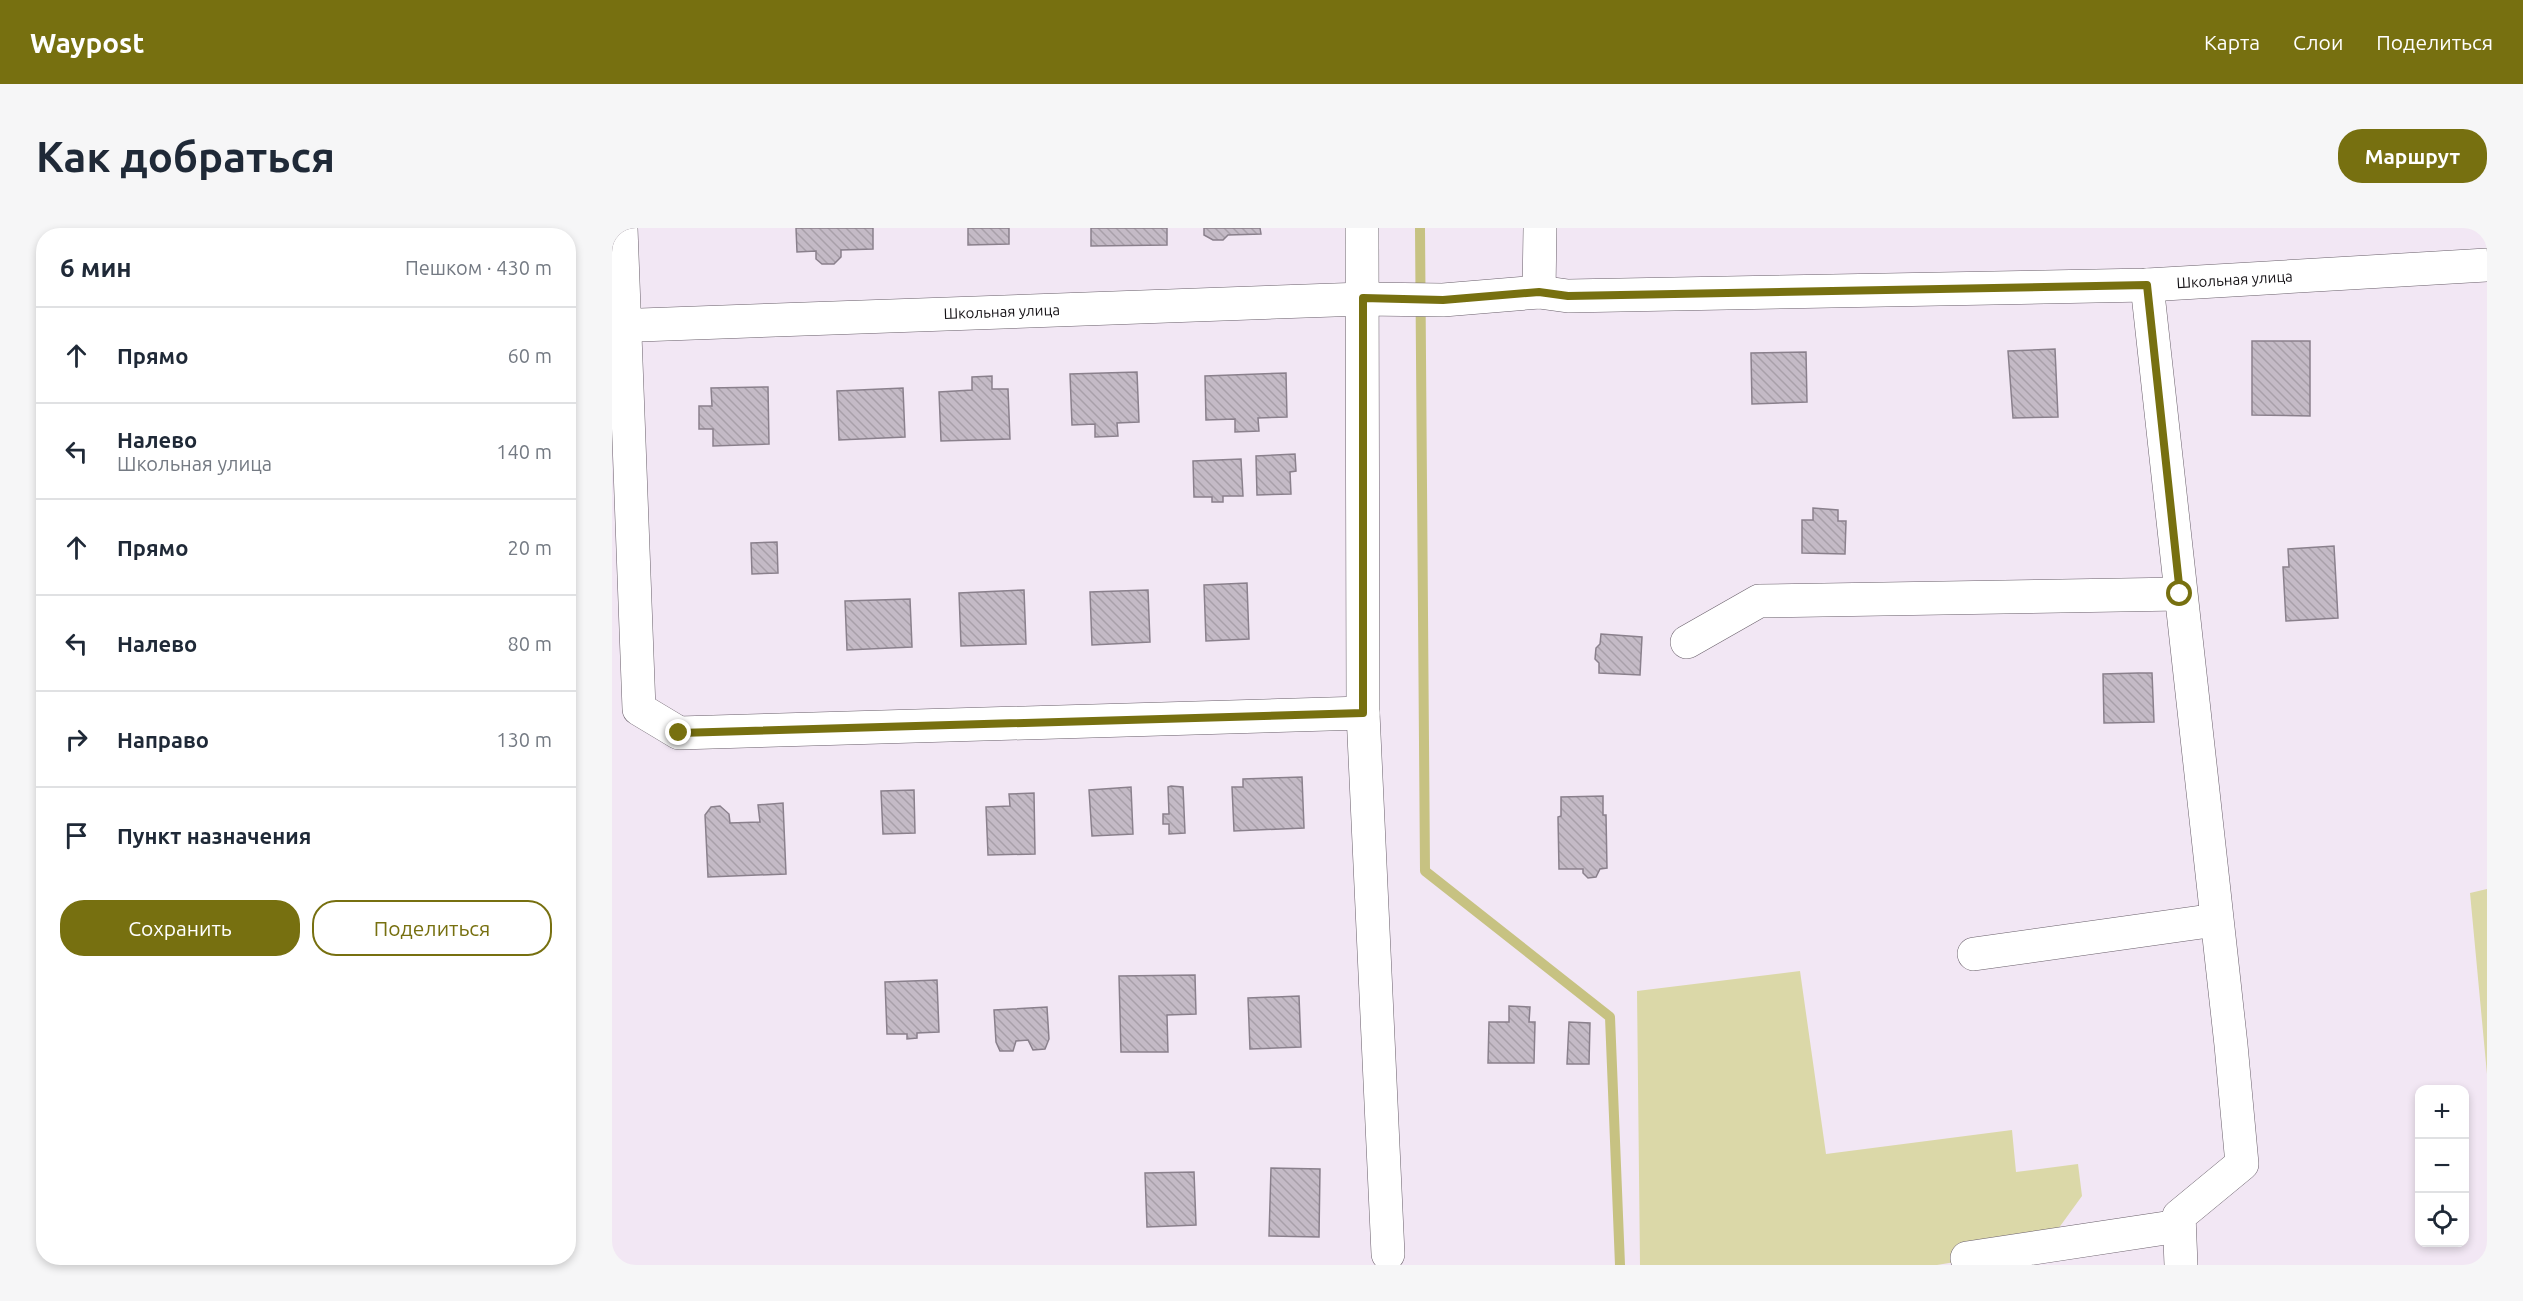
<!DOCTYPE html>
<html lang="ru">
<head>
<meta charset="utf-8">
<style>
	body { margin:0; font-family:Ubuntu,sans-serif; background:#f6f6f7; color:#1f2937 }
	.controls { position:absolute; right:18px; bottom:18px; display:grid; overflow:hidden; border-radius:12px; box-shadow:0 3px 9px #0003 }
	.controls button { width:54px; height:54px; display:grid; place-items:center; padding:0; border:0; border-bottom:2px solid #e0e1e3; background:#fff; color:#1f2937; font:30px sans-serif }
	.stop { position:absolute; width:18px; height:18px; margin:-14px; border:4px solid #777010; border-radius:50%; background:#fff }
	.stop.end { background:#777010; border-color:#fff; box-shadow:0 2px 6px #0008 }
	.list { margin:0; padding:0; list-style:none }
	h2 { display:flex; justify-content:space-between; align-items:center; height:78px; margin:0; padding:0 24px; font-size:26px }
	h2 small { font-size:20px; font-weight:400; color:#747a83 }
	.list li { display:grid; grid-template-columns:39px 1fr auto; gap:18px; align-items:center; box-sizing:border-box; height:96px; padding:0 24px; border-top:2px solid #e0e1e3 }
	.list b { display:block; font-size:22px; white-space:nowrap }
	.list p { margin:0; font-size:20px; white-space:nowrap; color:#747a83 }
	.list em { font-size:20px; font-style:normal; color:#747a83 }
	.actions { display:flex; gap:12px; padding:18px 24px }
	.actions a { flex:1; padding:14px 0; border:2px solid #777010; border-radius:24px; text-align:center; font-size:21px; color:#777010 }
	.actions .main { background:#777010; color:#fff }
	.icon { flex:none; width:33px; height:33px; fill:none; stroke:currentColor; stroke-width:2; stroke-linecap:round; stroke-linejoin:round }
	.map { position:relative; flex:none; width:1875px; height:1037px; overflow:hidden; border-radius:24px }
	header { display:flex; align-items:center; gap:36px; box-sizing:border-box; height:84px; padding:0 30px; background:#777010; color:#fff }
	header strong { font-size:28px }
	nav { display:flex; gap:33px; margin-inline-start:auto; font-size:21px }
	.intro { display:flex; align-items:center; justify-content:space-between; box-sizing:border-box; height:144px; padding:0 36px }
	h1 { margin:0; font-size:42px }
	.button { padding:15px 27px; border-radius:24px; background:#777010; color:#fff; font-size:21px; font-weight:700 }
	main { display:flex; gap:36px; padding:0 36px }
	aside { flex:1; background:#fff; border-radius:24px; box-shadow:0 3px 9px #0003 }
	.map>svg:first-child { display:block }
</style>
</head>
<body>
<header>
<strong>Waypost</strong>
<nav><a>Карта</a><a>Слои</a><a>Поделиться</a></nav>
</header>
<div class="intro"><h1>Как добраться</h1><a class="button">Маршрут</a></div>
<main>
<aside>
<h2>6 мин<small>Пешком · 430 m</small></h2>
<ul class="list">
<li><svg class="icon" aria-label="ahead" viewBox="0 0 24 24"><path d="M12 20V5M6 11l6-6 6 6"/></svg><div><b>Прямо</b></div><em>60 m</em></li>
<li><svg class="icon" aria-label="left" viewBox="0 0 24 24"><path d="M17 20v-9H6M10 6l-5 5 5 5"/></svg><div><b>Налево</b><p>Школьная улица</p></div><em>140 m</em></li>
<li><svg class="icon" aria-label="ahead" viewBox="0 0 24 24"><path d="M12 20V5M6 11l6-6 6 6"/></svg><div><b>Прямо</b></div><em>20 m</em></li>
<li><svg class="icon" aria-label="left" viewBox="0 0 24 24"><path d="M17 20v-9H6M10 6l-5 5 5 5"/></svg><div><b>Налево</b></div><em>80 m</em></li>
<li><svg class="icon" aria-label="right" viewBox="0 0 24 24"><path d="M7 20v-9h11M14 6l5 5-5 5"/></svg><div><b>Направо</b></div><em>130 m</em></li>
<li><svg class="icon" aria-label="arrive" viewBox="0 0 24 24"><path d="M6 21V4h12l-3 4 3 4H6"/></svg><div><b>Пункт назначения</b></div></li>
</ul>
<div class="actions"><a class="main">Сохранить</a><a>Поделиться</a></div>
</aside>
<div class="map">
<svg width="1875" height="1037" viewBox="0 0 1875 1037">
	<defs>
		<pattern id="building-back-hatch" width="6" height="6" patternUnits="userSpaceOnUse" patternTransform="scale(1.5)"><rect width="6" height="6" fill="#c4bac6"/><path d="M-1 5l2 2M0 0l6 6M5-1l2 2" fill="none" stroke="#a89fa9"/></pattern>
	</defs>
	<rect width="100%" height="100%" fill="#f2e7f4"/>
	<g fill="#dbd8a8">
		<path d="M 1875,661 L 1875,846 L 1858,665 Z"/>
		<path d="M 1188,743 L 1214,926 L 1400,902 L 1404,944 L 1466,936 L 1470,968 L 1433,1019 L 1325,1037 L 1028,1037 L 1025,763 Z"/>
	</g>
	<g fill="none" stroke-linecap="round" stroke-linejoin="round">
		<path stroke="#c7c282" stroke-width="10" d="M 808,0 L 813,643 L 998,789 L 1008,1037"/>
	</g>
	<g fill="url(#building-back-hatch)" stroke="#8a808c" stroke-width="1.5">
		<path d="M 184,0 L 261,0 L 261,21 L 229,22 L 229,29 L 222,36 L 210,36 L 204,31 L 204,23 L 185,24 Z"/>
		<path d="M 356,0 L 397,0 L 397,16 L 356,17 Z"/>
		<path d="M 479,0 L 555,0 L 555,17 L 479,18 Z"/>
		<path d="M 592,0 L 648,0 L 649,6 L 616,7 L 611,12 L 601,12 L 592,7 Z"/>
		<path d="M 1640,113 L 1698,113 L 1698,188 L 1640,187 Z"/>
		<path d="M 1443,121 L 1446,189 L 1401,190 L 1396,123 Z"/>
		<path d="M 1194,124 L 1195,174 L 1140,176 L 1139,125 Z"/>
		<path d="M 525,144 L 527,194 L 505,195 L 506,208 L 483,209 L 483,196 L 460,197 L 458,146 Z"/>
		<path d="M 674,145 L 675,189 L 646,190 L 647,203 L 623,204 L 623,191 L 594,192 L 593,148 Z"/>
		<path d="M 380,148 L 380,161 L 396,161 L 398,211 L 329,213 L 327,164 L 360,162 L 360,149 Z"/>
		<path d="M 156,159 L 157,216 L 101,218 L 101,201 L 87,201 L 87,178 L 100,178 L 99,160 Z"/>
		<path d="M 291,160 L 293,209 L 227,212 L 225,163 Z"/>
		<path d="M 683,226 L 684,243 L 678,244 L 679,266 L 645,267 L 644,228 Z"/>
		<path d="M 629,231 L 631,268 L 611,268 L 611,274 L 600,274 L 600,269 L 582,269 L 581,233 Z"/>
		<path d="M 1201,280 L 1226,282 L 1226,293 L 1234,293 L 1233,326 L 1190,325 L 1190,292 L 1201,292 Z"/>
		<path d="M 165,314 L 166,345 L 140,346 L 139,315 Z"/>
		<path d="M 1722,318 L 1726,390 L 1674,393 L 1671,339 L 1677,339 L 1676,321 Z"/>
		<path d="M 635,355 L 637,411 L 594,413 L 592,357 Z"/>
		<path d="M 412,362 L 414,416 L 349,418 L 347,365 Z"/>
		<path d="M 536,362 L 538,414 L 480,417 L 478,364 Z"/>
		<path d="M 298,371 L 300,419 L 235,422 L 233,373 Z"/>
		<path d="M 989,406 L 1030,409 L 1028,447 L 987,445 L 987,435 L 983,431 L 984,420 L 988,416 Z"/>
		<path d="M 1526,445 L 1540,445 L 1542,494 L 1492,495 L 1491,446 Z"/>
		<path d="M 690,549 L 692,600 L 622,603 L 620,559 L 631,559 L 631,551 Z"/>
		<path d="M 559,558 L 571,559 L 573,605 L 557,606 L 557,596 L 551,596 L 551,586 L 557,586 L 556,559 Z"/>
		<path d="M 519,559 L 521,606 L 480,608 L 477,562 Z"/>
		<path d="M 302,562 L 303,605 L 271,606 L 269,563 Z"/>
		<path d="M 422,565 L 423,626 L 376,627 L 374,579 L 398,578 L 397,566 Z"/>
		<path d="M 991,568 L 991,587 L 994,587 L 995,640 L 988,641 L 984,649 L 976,650 L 971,645 L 971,641 L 947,641 L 946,589 L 949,588 L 949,569 Z"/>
		<path d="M 171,575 L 174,646 L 96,649 L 93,587 L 99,579 L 108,578 L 117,586 L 118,595 L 148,594 L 146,577 Z"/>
		<path d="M 583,747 L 584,786 L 555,787 L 556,824 L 509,824 L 507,748 Z"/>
		<path d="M 325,752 L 327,804 L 305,805 L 305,810 L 295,811 L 295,806 L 275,806 L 273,754 Z"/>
		<path d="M 687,768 L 689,819 L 638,821 L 636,770 Z"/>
		<path d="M 897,778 L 918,779 L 917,794 L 923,794 L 922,835 L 876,835 L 877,794 L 897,794 Z"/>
		<path d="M 435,779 L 437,811 L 433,821 L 421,822 L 416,812 L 404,813 L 401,823 L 388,823 L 384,814 L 382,782 Z"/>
		<path d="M 957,794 L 978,795 L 977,836 L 955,836 Z"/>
		<path d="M 659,940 L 708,941 L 707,1009 L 657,1008 Z"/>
		<path d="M 582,944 L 584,997 L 535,999 L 533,945 Z"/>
	</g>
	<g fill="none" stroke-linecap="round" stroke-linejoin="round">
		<defs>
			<g id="street">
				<path d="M 9,0 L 27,481 L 67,505 L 751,485"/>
				<path d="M 750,0 L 751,485 L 776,1026"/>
				<path d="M 1535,57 L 1619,817 L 1630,936 L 1567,988 L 1569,1037"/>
				<path d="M 927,64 L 928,0"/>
				<path id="s1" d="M 0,98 L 751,71 L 831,72 L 927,64 L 956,68 L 1535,57 L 1875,37"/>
				<path d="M 1075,414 L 1147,373 L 1568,366"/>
				<path d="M 1362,726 L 1604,692"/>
				<path d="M 1355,1030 L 1567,998"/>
			</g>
		</defs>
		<use href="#street" stroke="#695f6a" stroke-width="34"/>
		<use href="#street" stroke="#fff" stroke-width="33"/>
	</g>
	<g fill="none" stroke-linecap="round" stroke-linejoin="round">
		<path stroke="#777010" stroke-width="8" d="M 67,505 L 751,485 L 751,70 L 831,72 L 927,64 L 956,68 L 1535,57 L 1568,366"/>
	</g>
	<g text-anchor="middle" stroke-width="4.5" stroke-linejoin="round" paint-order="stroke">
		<g font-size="15" fill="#141115" stroke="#fff">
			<text dy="5" stroke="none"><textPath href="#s1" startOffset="1624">Школьная улица</textPath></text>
			<text dy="5" stroke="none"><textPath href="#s1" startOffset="390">Школьная улица</textPath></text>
		</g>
	</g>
</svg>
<div class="controls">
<button>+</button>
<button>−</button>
<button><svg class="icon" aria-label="locate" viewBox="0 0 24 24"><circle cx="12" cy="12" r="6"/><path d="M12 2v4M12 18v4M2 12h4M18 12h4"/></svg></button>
</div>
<div class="stop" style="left:1568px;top:366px"></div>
<div class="stop end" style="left:67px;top:505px"></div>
</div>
</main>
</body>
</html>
